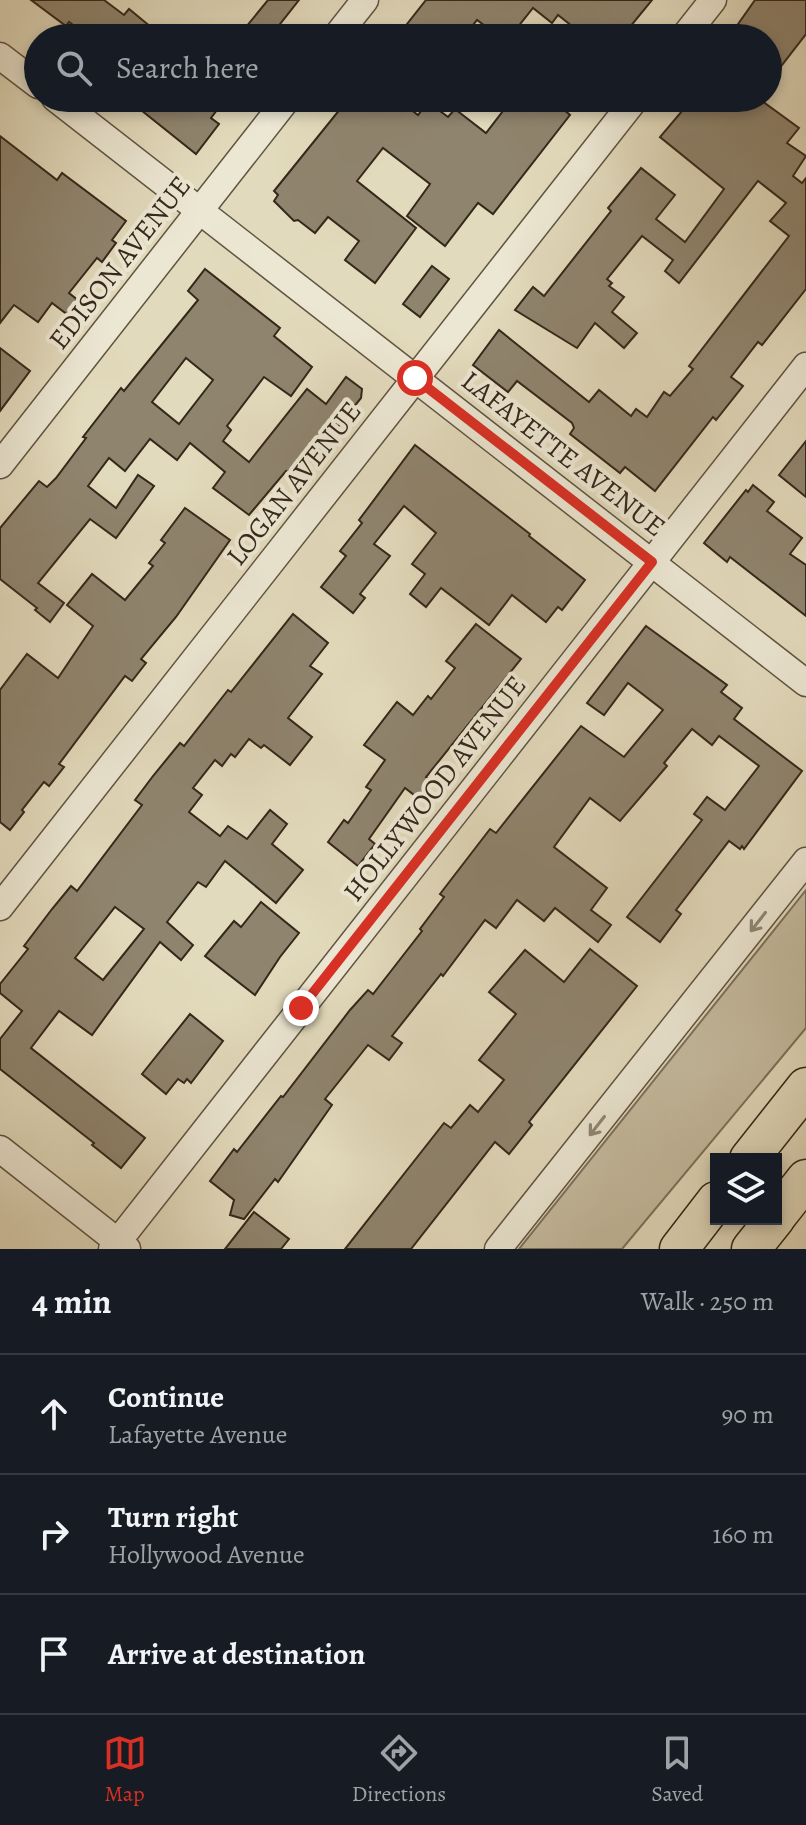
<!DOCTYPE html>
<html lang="en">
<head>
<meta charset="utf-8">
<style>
	body { margin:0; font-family:Alegreya,serif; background:#242831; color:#f1f3f6 }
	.controls { position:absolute; right:24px; bottom:24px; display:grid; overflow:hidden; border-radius:0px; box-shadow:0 4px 12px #0003 }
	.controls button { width:72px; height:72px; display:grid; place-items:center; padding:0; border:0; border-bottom:2px solid #363941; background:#171b24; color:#f1f3f6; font:40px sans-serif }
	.stop { position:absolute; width:24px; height:24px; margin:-18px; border:6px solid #d93025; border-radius:50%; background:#fff }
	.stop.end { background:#d93025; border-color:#fff; box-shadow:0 2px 8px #0008 }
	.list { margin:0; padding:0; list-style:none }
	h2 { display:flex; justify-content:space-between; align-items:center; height:104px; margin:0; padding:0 32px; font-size:34px }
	h2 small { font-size:26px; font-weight:400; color:#9ea1a6 }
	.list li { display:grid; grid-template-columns:52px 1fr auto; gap:24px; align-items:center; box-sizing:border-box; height:120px; padding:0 32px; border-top:2px solid #363941 }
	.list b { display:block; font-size:30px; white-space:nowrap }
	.list p { margin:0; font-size:26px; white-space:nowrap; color:#9ea1a6 }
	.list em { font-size:26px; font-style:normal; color:#9ea1a6 }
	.icon { flex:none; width:44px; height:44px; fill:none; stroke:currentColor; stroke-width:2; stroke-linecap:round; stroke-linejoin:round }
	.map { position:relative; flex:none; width:806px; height:1249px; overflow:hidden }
	.search { position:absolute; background:#171b24; box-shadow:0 4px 12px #0003; left:24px; right:24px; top:24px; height:88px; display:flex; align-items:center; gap:20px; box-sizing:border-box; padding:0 28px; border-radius:44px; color:#9ea1a6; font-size:30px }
	.sheet { height:464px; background:#171b24 }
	nav { display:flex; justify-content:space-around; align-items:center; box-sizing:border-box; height:112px; border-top:2px solid #363941; background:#171b24; font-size:22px; color:#9ea1a6 }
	nav a { display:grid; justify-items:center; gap:4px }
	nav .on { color:#d93025 }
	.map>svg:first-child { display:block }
</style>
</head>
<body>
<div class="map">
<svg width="806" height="1249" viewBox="0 0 806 1249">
	<rect width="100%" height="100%" fill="#e2dabc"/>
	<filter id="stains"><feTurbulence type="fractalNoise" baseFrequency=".0025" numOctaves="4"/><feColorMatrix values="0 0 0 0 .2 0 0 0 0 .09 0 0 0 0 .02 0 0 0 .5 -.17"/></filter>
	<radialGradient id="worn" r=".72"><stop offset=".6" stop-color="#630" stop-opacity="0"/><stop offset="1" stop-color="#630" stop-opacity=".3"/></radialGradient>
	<path fill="#c5bca0" stroke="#7d725d" stroke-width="2" d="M 806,890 L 806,1028 L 622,1249 L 519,1249 Z"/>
	<g fill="#8f846e" stroke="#35271a" stroke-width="2" fill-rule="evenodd">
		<path d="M 31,0 L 104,0 L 124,15 L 129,9 L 151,27 L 141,38 L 90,38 L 69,22 L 66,26 Z"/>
		<path d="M 268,0 L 299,0 L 269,38 L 237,38 Z"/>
		<path d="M 426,0 L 652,0 L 621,38 L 587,38 L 558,15 L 552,23 L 533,8 L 509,38 L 501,38 L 477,20 L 463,38 L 396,38 Z"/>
		<path d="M 755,0 L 806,0 L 806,34 L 768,83 L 768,38 L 747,38 L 737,31 L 739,29 L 736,27 Z"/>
		<path d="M 126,98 L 226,98 L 211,118 L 219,124 L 196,154 Z"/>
		<path d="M 349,98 L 396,98 L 418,115 L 428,102 L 448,117 L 455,109 L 486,133 L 513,98 L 572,98 L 563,109 L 570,115 L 493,214 L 478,203 L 445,246 L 407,216 L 430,184 L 383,148 L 357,181 L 416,228 L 375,283 L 345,260 L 359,241 L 328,217 L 315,233 L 298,220 L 294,221 L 274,201 L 278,195 L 274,191 Z"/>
		<path d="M 693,98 L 758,98 L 799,128 L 787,143 L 806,156 L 793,176 L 802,183 L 806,178 L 806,289 L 762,345 L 758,342 L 731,377 L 743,386 L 716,420 L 713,417 L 655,491 L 625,467 L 620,473 L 570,434 L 574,428 L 572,423 L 517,381 L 508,392 L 473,365 L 499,330 L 589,402 L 599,390 L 631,416 L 636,409 L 647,417 L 664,392 L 670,396 L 693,369 L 689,366 L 789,236 L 770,221 L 786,203 L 758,181 L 679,283 L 665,271 L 673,260 L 642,236 L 607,279 L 612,283 L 609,286 L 624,297 L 612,312 L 637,333 L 624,348 L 595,323 L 577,348 L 515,310 L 533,287 L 544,296 L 611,211 L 608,208 L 641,168 L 675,195 L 656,219 L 685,242 L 724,189 L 660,137 Z"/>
		<path d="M 0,136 L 57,180 L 62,173 L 126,221 L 112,240 L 116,243 L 102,262 L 97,258 L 69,293 L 79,301 L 68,315 L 52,303 L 38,322 L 14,305 L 0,323 Z"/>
		<path d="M 432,266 L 449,279 L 420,317 L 403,304 Z"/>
		<path d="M 205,269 L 280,328 L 274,336 L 312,367 L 291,396 L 264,377 L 227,426 L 231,430 L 223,441 L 249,462 L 307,389 L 326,404 L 346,377 L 362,389 L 361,398 L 296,479 L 286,471 L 249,515 L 213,488 L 225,472 L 190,443 L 177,460 L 150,439 L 125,471 L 109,458 L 88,486 L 116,508 L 138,475 L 154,486 L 116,538 L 90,519 L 38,583 L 64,603 L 50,622 L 35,610 L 37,608 L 0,579 L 0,528 L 39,481 L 47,487 L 56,478 L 86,438 L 83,437 L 121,388 L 124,391 L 198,300 L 188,291 ZM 186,358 L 213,380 L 179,424 L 152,402 Z"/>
		<path d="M 0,348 L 30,371 L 0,411 Z"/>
		<path d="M 806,441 L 806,497 L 779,475 Z"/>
		<path d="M 415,445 L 530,534 L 529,536 L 585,580 L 562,610 L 558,607 L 546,622 L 512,595 L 489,625 L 441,588 L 426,607 L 410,594 L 425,574 L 412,564 L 436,533 L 404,506 L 374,544 L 390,556 L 360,594 L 365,598 L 353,613 L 321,587 L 346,556 L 340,551 L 362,523 L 359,520 Z"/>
		<path d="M 753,485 L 774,502 L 767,511 L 802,538 L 790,554 L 806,565 L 806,616 L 730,557 L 727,562 L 704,543 L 746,490 L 748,492 Z"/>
		<path d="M 185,508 L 230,540 L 176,617 L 141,659 L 146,663 L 132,681 L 125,676 L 59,764 L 64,767 L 49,786 L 44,782 L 22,810 L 24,812 L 10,830 L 0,822 L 0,690 L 27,654 L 58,678 L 93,626 L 67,605 L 92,574 L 125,600 L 153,566 L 149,563 L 165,543 L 161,540 Z"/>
		<path d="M 293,614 L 328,643 L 310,666 L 322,674 L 288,718 L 312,737 L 290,765 L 264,745 L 261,748 L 249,739 L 235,757 L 231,754 L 222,766 L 215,760 L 193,788 L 202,795 L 189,812 L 220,836 L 228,826 L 247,839 L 270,810 L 287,824 L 272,844 L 303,870 L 276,903 L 225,861 L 206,887 L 198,882 L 167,922 L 193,945 L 181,960 L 160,942 L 92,1035 L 59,1011 L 31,1048 L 145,1138 L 121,1168 L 92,1145 L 94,1143 L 0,1069 L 0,1039 L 22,1011 L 0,993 L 0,984 L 28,949 L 24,946 L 52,909 L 71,886 L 77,891 L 142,805 L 135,800 L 153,776 L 180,743 L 184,746 L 228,690 L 231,692 ZM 115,907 L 144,929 L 103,980 L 75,958 Z"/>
		<path d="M 476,624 L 521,659 L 426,777 L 431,780 L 418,798 L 405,788 L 369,839 L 375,844 L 358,866 L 328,842 L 344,820 L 348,823 L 371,790 L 366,787 L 385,760 L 364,745 L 397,702 L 413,715 L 428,696 L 431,699 L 455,668 L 446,661 Z"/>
		<path d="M 646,626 L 727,685 L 721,692 L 742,708 L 734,719 L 802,771 L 744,849 L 742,846 L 740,849 L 729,841 L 676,910 L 681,914 L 660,942 L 627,917 L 702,820 L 694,814 L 707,797 L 725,810 L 759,766 L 719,736 L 712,745 L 692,729 L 664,763 L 667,766 L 620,821 L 590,798 L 554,847 L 607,888 L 591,910 L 611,925 L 598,942 L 555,908 L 544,921 L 517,900 L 496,928 L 485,920 L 443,976 L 441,974 L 392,1036 L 402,1043 L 389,1060 L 368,1045 L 325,1099 L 332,1105 L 278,1182 L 275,1179 L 244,1219 L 230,1215 L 234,1200 L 210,1181 L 234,1149 L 237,1152 L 281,1096 L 283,1097 L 350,1010 L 368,990 L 373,994 L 391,971 L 422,931 L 420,929 L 444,897 L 440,894 L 490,829 L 496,833 L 581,726 L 624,757 L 663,710 L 628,683 L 604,715 L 587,703 Z"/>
		<path d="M 261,902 L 299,933 L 280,957 L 255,995 L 205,956 L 234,921 L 241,927 Z"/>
		<path d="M 590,949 L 637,986 L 529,1122 L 532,1125 L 509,1154 L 495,1142 L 411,1249 L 345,1249 L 444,1123 L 451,1128 L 470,1105 L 478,1112 L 504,1080 L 479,1060 L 516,1014 L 489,992 L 525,950 L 564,982 Z"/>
		<path d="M 190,1014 L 223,1041 L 191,1083 L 187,1079 L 184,1083 L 178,1079 L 166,1094 L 142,1074 Z"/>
		<path d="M 254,1212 L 289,1239 L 281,1249 L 225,1249 Z"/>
	</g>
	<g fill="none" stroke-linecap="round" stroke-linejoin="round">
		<defs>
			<g id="minor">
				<path d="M 335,38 L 365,0"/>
				<path d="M 683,38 L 713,0"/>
				<path d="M 0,56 L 38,85"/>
				<path d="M 55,98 L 806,683"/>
				<path d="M 0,465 L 288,98"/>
				<path d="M 0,907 L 636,98"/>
				<path d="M 0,1149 L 127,1249"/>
				<path d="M 112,1249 L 806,366"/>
				<path d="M 498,1249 L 806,861"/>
			</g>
			<g id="highway">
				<path d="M 749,1159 L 806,1087"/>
				<path d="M 776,1217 L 806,1179"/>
				<path d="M 679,1249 L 716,1201"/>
				<path d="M 751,1249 L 775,1219"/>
			</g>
		</defs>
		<use href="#minor" stroke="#605442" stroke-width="29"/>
		<use href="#highway" stroke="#35271a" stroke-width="41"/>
		<use href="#minor" stroke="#ece7d3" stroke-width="26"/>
		<use href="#highway" stroke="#e2dabc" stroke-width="38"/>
	</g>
	<defs><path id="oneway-shaft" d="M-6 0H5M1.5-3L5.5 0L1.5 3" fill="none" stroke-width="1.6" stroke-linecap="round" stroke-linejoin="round" transform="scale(2)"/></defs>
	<g stroke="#908776">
		<use href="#oneway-shaft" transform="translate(758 922) rotate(128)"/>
		<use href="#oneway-shaft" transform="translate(597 1126) rotate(128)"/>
	</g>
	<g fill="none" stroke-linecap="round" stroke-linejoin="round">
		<path stroke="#d93025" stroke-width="10" d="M 301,1008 L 652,562 L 415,378"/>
	</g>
	<g text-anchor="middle" stroke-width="8" stroke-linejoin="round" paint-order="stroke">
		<g font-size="28" fill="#35271a" stroke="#ece7d3">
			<text transform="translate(119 262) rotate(-52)" y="10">EDISON AVENUE</text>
			<text transform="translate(564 453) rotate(38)" y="10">LAFAYETTE AVENUE</text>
			<text transform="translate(293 483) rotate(-52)" y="10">LOGAN AVENUE</text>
			<text transform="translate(434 788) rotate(-52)" y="10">HOLLYWOOD AVENUE</text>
		</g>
	</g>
	<rect width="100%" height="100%" filter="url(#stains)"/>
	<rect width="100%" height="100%" fill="url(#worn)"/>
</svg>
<div class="controls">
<button><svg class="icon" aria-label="layers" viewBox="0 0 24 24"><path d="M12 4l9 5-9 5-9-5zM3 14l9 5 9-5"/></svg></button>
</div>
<div class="stop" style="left:415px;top:378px"></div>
<div class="stop end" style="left:301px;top:1008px"></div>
<div class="search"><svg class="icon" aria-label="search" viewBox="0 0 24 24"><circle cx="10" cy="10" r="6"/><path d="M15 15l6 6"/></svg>Search here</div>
</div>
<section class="sheet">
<h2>4 min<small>Walk · 250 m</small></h2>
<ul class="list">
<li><svg class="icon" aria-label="ahead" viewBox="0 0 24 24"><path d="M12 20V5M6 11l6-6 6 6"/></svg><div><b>Continue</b><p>Lafayette Avenue</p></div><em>90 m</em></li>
<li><svg class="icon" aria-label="right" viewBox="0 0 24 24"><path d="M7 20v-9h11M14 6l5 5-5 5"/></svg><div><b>Turn right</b><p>Hollywood Avenue</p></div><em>160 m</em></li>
<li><svg class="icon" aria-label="arrive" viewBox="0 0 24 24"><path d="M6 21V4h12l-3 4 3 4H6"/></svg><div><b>Arrive at destination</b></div></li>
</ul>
</section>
<nav>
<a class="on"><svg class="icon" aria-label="map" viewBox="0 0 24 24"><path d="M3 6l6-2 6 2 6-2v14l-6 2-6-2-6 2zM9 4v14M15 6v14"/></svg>Map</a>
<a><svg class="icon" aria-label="directions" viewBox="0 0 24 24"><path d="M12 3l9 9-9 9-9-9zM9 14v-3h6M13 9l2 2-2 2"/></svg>Directions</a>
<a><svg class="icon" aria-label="saved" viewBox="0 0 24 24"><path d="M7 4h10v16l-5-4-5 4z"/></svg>Saved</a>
</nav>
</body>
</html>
